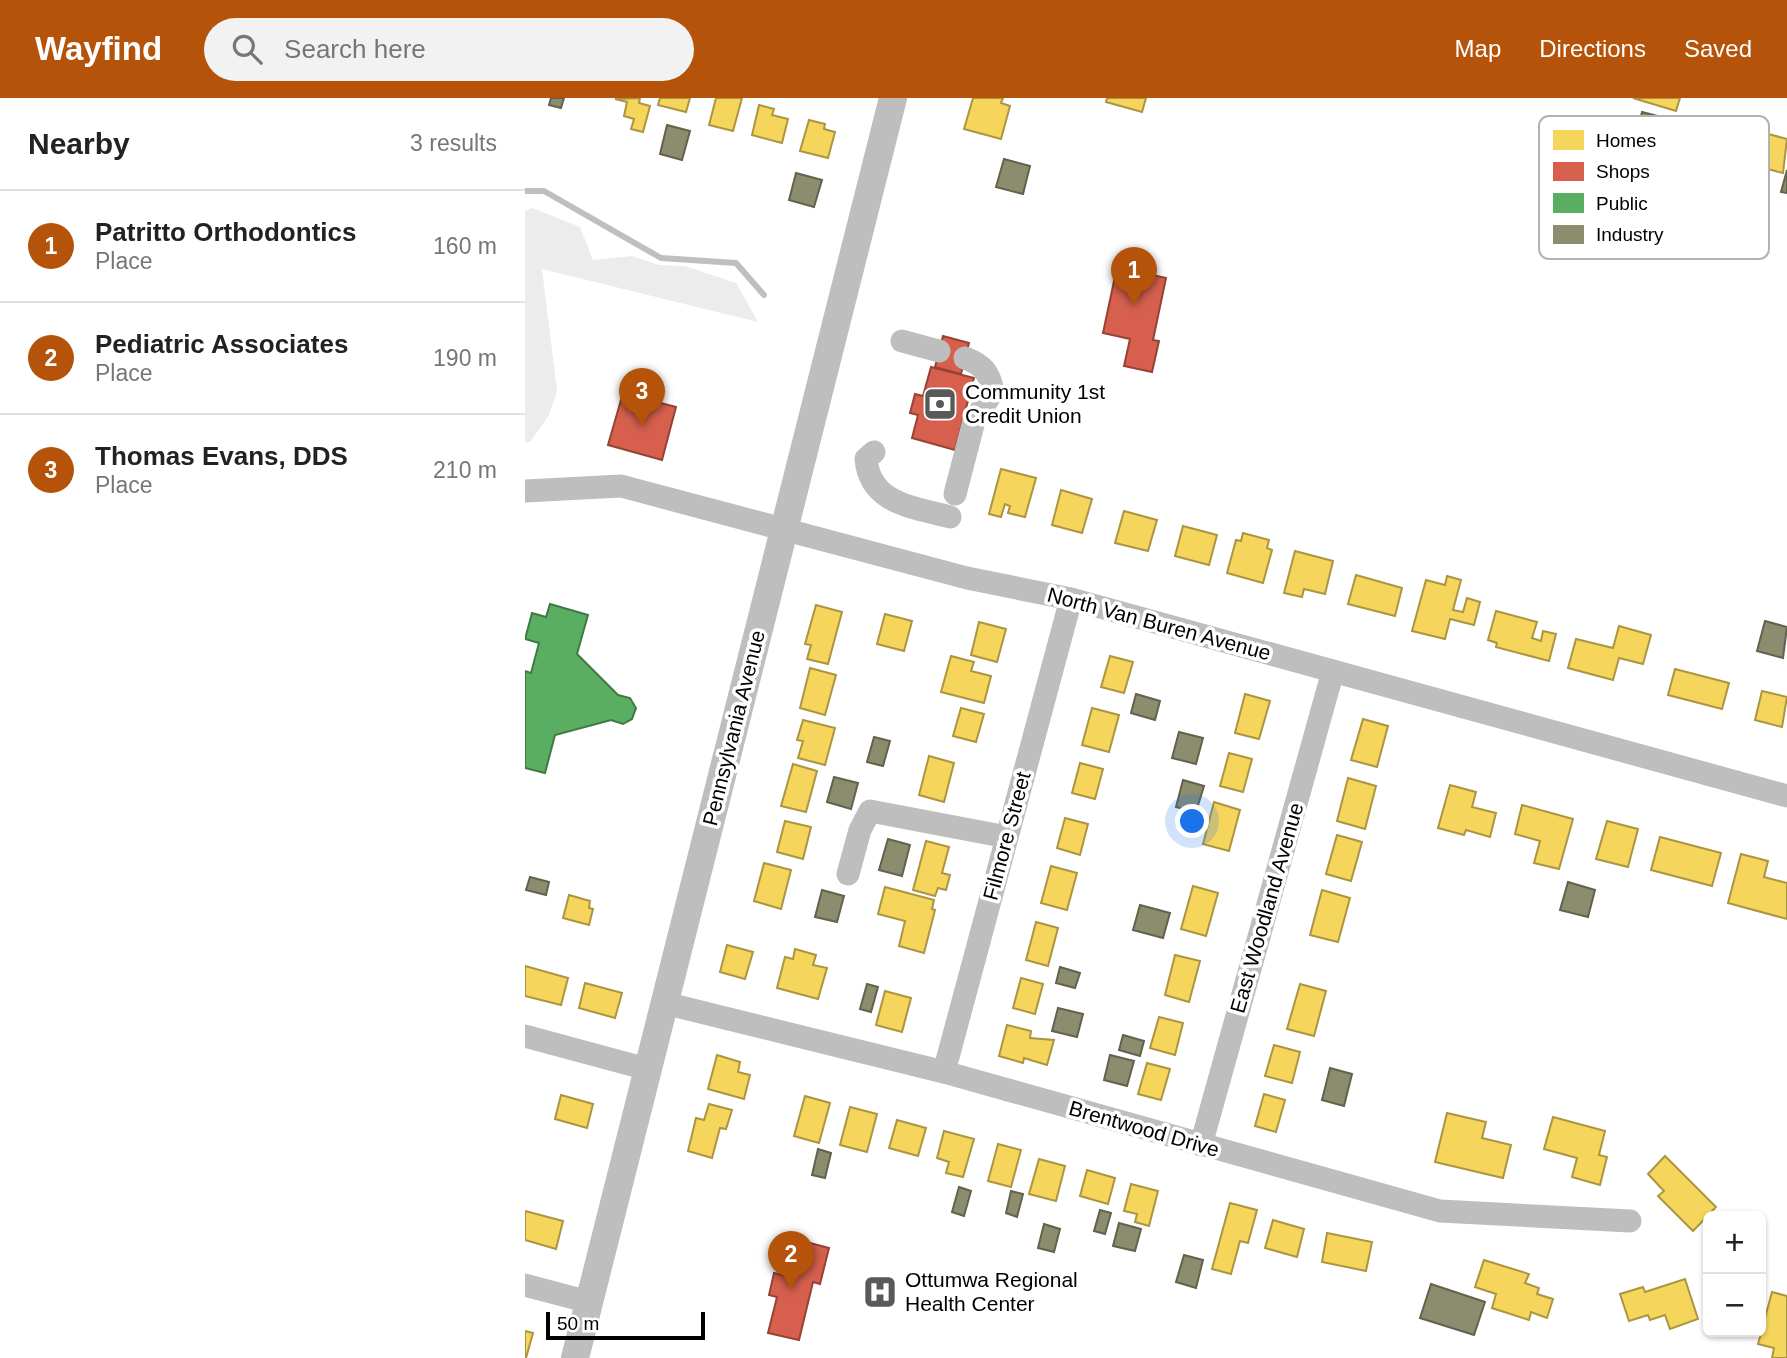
<!DOCTYPE html>
<html lang="en">
<head>
<meta charset="utf-8">
<style>
	body { margin:0; font-family:Helvetica,sans-serif; background:#f2f2f2; color:#222 }
	.controls { position:absolute; right:21px; bottom:21px; display:grid; overflow:hidden; border-radius:10px; box-shadow:0 2px 5px #0004 }
	.controls button { width:63px; height:63px; display:grid; place-items:center; padding:0; border:0; border-bottom:2px solid #e0e0e0; background:#fff; color:#222; font:35px sans-serif }
	.scale { position:absolute; left:21px; bottom:18px; width:159px; box-sizing:border-box; padding-left:7px; border:4px solid #000; border-top:0; font-size:19px; line-height:24px; white-space:nowrap; color:#000; -webkit-text-stroke:5px #fff; paint-order:stroke }
	.you { position:absolute; left:668px; top:724px; width:24px; height:24px; margin:-18px; border:5px solid #fff; border-radius:50%; background:#1a73e8; box-shadow:0 0 0 10px #1a73e833 }
	.badge { display:grid; place-items:center; width:46px; height:46px; border-radius:50%; background:#b45309; color:#fff; font-size:23px; font-weight:700 }
	.pin { position:absolute; translate:-50% -58px; filter:drop-shadow(0 2px 4px #0008) }
	.pin::after { content:''; position:absolute; top:37px; width:24px; height:21px; background:inherit; clip-path:polygon(0 0,100% 0,50% 100%) }
	.list { margin:0; padding:0; list-style:none }
	h2 { display:flex; justify-content:space-between; align-items:center; height:91px; margin:0; padding:0 28px; font-size:30px }
	h2 small { font-size:23px; font-weight:400; color:#767676 }
	.list li { display:grid; grid-template-columns:46px 1fr auto; gap:21px; align-items:center; box-sizing:border-box; height:112px; padding:0 28px; border-top:2px solid #e0e0e0 }
	.list b { display:block; font-size:26px; white-space:nowrap }
	.list p { margin:0; font-size:23px; white-space:nowrap; color:#767676 }
	.list em { font-size:23px; font-style:normal; color:#767676 }
	.icon { flex:none; width:38px; height:38px; fill:none; stroke:currentColor; stroke-width:2; stroke-linecap:round; stroke-linejoin:round }
	.map { position:relative; flex:none; width:1262px; height:1260px; overflow:hidden }
	header { display:flex; align-items:center; gap:42px; box-sizing:border-box; height:98px; padding:0 35px; background:#b45309; color:#fff }
	header strong { font-size:33px }
	nav { display:flex; gap:38px; margin-inline-start:auto; font-size:24px }
	.search { width:490px; height:63px; background:#f2f2f2; display:flex; align-items:center; gap:18px; box-sizing:border-box; padding:0 24px; border-radius:38px; color:#767676; font-size:26px }
	main { display:flex }
	aside { flex:1; background:#fff }
	.map>svg:first-child { display:block }
</style>
</head>
<body>
<header>
<strong>Wayfind</strong>
<div class="search"><svg class="icon" aria-label="search" viewBox="0 0 24 24"><circle cx="10" cy="10" r="6"/><path d="M15 15l6 6"/></svg>Search here</div>
<nav><a>Map</a><a>Directions</a><a>Saved</a></nav>
</header>
<main>
<aside>
<h2>Nearby<small>3 results</small></h2>
<ul class="list">
<li><span class="badge">1</span><div><b>Patritto Orthodontics</b><p>Place</p></div><em>160 m</em></li>
<li><span class="badge">2</span><div><b>Pediatric Associates</b><p>Place</p></div><em>190 m</em></li>
<li><span class="badge">3</span><div><b>Thomas Evans, DDS</b><p>Place</p></div><em>210 m</em></li>
</ul>
</aside>
<div class="map">
<svg width="1262" height="1260" viewBox="0 0 1262 1260">
	<rect width="100%" height="100%" fill="#fff"/>
	<path fill="#ececec" d="M 7,110 L 55,129 L 68,162 L 107,158 L 134,167 L 160,168 L 211,185 L 233,224 L 17,171 L 32,293 L 24,317 L 5,344 L 0,344 L 0,113 Z"/>
	<g fill="#f6d55c" stroke="#ac9540" stroke-width="2">
		<path d="M 115,0 L 114,5 L 125,8 L 118,34 L 106,31 L 109,21 L 99,18 L 102,4 L 90,1 Z"/>
		<path d="M 135,0 L 165,0 L 161,14 L 133,7 Z"/>
		<path d="M 191,0 L 217,0 L 208,33 L 184,27 Z"/>
		<path d="M 448,0 L 478,0 L 476,5 L 485,8 L 476,41 L 439,31 Z"/>
		<path d="M 582,0 L 621,0 L 617,14 L 581,4 Z"/>
		<path d="M 1108,0 L 1155,0 L 1151,13 Z"/>
		<path d="M 234,7 L 249,11 L 247,17 L 263,21 L 257,45 L 227,37 Z"/>
		<path d="M 284,22 L 300,26 L 299,31 L 310,34 L 303,60 L 275,53 Z"/>
		<path d="M 1236,34 L 1262,41 L 1258,75 L 1227,67 Z"/>
		<path d="M 476,371 L 511,380 L 500,419 L 483,415 L 485,408 L 480,406 L 476,419 L 464,416 Z"/>
		<path d="M 536,392 L 567,401 L 557,435 L 527,427 Z"/>
		<path d="M 599,413 L 632,422 L 623,453 L 590,445 Z"/>
		<path d="M 658,428 L 692,437 L 684,467 L 650,458 Z"/>
		<path d="M 718,435 L 744,442 L 742,450 L 747,452 L 738,485 L 702,475 L 711,442 L 716,443 Z"/>
		<path d="M 770,453 L 808,463 L 800,496 L 779,491 L 777,499 L 759,495 Z"/>
		<path d="M 831,477 L 877,490 L 870,518 L 823,506 Z"/>
		<path d="M 922,478 L 936,482 L 928,512 L 938,514 L 942,500 L 955,504 L 949,527 L 925,521 L 920,541 L 887,533 L 901,482 L 920,487 Z"/>
		<path d="M 291,507 L 317,514 L 303,566 L 282,561 L 286,547 L 280,546 Z"/>
		<path d="M 971,513 L 1012,524 L 1007,540 L 1016,543 L 1018,533 L 1031,536 L 1024,563 L 971,549 L 972,545 L 963,542 Z"/>
		<path d="M 360,516 L 387,523 L 379,553 L 352,546 Z"/>
		<path d="M 454,524 L 481,531 L 472,564 L 446,557 Z"/>
		<path d="M 1094,528 L 1126,537 L 1118,566 L 1094,560 L 1088,582 L 1043,570 L 1051,541 L 1088,550 Z"/>
		<path d="M 426,558 L 449,564 L 446,573 L 466,578 L 459,605 L 416,594 Z"/>
		<path d="M 585,558 L 608,564 L 599,595 L 576,589 Z"/>
		<path d="M 285,570 L 311,577 L 300,617 L 275,610 Z"/>
		<path d="M 1150,571 L 1204,585 L 1197,611 L 1143,597 Z"/>
		<path d="M 1237,593 L 1262,599 L 1257,629 L 1230,622 Z"/>
		<path d="M 720,596 L 745,603 L 734,641 L 710,635 Z"/>
		<path d="M 436,610 L 459,616 L 451,644 L 428,638 Z"/>
		<path d="M 567,610 L 594,617 L 584,654 L 557,647 Z"/>
		<path d="M 838,621 L 863,628 L 852,669 L 826,662 Z"/>
		<path d="M 278,622 L 310,630 L 300,667 L 273,660 L 278,643 L 272,642 Z"/>
		<path d="M 704,655 L 727,661 L 718,694 L 695,688 Z"/>
		<path d="M 404,658 L 429,665 L 419,704 L 394,697 Z"/>
		<path d="M 555,665 L 578,671 L 570,701 L 547,695 Z"/>
		<path d="M 268,666 L 292,673 L 281,714 L 256,708 Z"/>
		<path d="M 823,680 L 851,688 L 840,731 L 812,723 Z"/>
		<path d="M 925,687 L 951,694 L 947,709 L 971,715 L 965,739 L 941,732 L 939,737 L 913,730 Z"/>
		<path d="M 689,704 L 715,712 L 704,753 L 678,746 Z"/>
		<path d="M 997,707 L 1048,721 L 1034,771 L 1009,765 L 1015,743 L 990,736 Z"/>
		<path d="M 540,720 L 563,726 L 555,757 L 532,750 Z"/>
		<path d="M 260,723 L 286,729 L 278,761 L 252,754 Z"/>
		<path d="M 1082,723 L 1113,731 L 1103,769 L 1071,761 Z"/>
		<path d="M 812,737 L 837,744 L 826,783 L 801,776 Z"/>
		<path d="M 1135,739 L 1196,755 L 1187,788 L 1126,772 Z"/>
		<path d="M 401,743 L 424,749 L 417,775 L 425,777 L 421,792 L 413,790 L 410,798 L 388,792 Z"/>
		<path d="M 1216,756 L 1243,763 L 1239,779 L 1262,785 L 1262,821 L 1203,805 Z"/>
		<path d="M 239,765 L 266,772 L 256,811 L 229,803 Z"/>
		<path d="M 526,768 L 552,775 L 542,812 L 516,805 Z"/>
		<path d="M 668,788 L 693,795 L 681,838 L 656,831 Z"/>
		<path d="M 360,789 L 409,802 L 407,811 L 410,812 L 399,855 L 374,848 L 380,823 L 353,816 Z"/>
		<path d="M 797,792 L 825,800 L 813,844 L 785,837 Z"/>
		<path d="M 44,797 L 65,803 L 64,810 L 68,811 L 64,827 L 38,820 Z"/>
		<path d="M 511,824 L 533,830 L 523,868 L 501,862 Z"/>
		<path d="M 202,847 L 228,854 L 220,881 L 195,874 Z"/>
		<path d="M 270,851 L 291,857 L 288,867 L 302,870 L 293,901 L 252,890 L 260,859 L 268,861 Z"/>
		<path d="M 650,857 L 675,863 L 664,904 L 640,897 Z"/>
		<path d="M 0,868 L 43,880 L 36,907 L 0,898 Z"/>
		<path d="M 496,880 L 518,886 L 510,916 L 488,910 Z"/>
		<path d="M 60,885 L 97,895 L 90,920 L 54,910 Z"/>
		<path d="M 775,886 L 801,893 L 789,938 L 762,931 Z"/>
		<path d="M 360,893 L 386,900 L 377,934 L 351,927 Z"/>
		<path d="M 634,919 L 658,925 L 650,957 L 625,950 Z"/>
		<path d="M 482,927 L 506,933 L 505,940 L 529,942 L 522,967 L 499,960 L 498,965 L 474,958 Z"/>
		<path d="M 749,947 L 775,954 L 767,985 L 740,978 Z"/>
		<path d="M 192,957 L 215,964 L 213,974 L 225,977 L 219,1001 L 183,991 Z"/>
		<path d="M 622,965 L 645,971 L 636,1002 L 613,996 Z"/>
		<path d="M 739,996 L 760,1002 L 751,1034 L 730,1028 Z"/>
		<path d="M 36,997 L 68,1006 L 62,1030 L 30,1021 Z"/>
		<path d="M 280,998 L 305,1005 L 294,1045 L 269,1038 Z"/>
		<path d="M 184,1006 L 207,1012 L 201,1031 L 195,1030 L 187,1060 L 163,1053 L 171,1020 L 179,1022 Z"/>
		<path d="M 325,1009 L 352,1016 L 342,1054 L 315,1047 Z"/>
		<path d="M 922,1015 L 961,1024 L 957,1040 L 986,1047 L 978,1080 L 910,1064 Z"/>
		<path d="M 1028,1019 L 1080,1033 L 1074,1057 L 1082,1059 L 1075,1087 L 1047,1079 L 1052,1060 L 1019,1051 Z"/>
		<path d="M 372,1022 L 401,1030 L 393,1058 L 364,1050 Z"/>
		<path d="M 419,1033 L 449,1041 L 438,1079 L 421,1075 L 424,1064 L 412,1060 Z"/>
		<path d="M 473,1046 L 496,1052 L 486,1089 L 463,1083 Z"/>
		<path d="M 1140,1058 L 1191,1109 L 1168,1133 L 1133,1098 L 1139,1093 L 1123,1076 Z"/>
		<path d="M 514,1061 L 540,1068 L 531,1103 L 504,1096 Z"/>
		<path d="M 562,1072 L 590,1080 L 583,1106 L 555,1098 Z"/>
		<path d="M 606,1086 L 633,1093 L 624,1128 L 610,1124 L 612,1116 L 599,1113 Z"/>
		<path d="M 705,1105 L 732,1112 L 723,1145 L 715,1143 L 706,1176 L 687,1171 Z"/>
		<path d="M 0,1113 L 38,1123 L 31,1151 L 0,1142 Z"/>
		<path d="M 748,1122 L 779,1131 L 772,1159 L 740,1150 Z"/>
		<path d="M 802,1135 L 847,1144 L 841,1173 L 797,1164 Z"/>
		<path d="M 959,1162 L 1004,1176 L 1000,1185 L 1014,1190 L 1012,1196 L 1028,1201 L 1022,1220 L 1006,1214 L 1004,1222 L 967,1210 L 971,1196 L 950,1189 Z"/>
		<path d="M 1160,1181 L 1173,1221 L 1145,1231 L 1140,1217 L 1125,1222 L 1123,1217 L 1104,1223 L 1095,1196 L 1118,1189 L 1120,1194 Z"/>
		<path d="M 1247,1194 L 1262,1198 L 1262,1260 L 1247,1260 L 1249,1250 L 1233,1246 Z"/>
		<path d="M 0,1233 L 8,1235 L 1,1260 L 0,1260 Z"/>
	</g>
	<g fill="#d6604d" stroke="#964336" stroke-width="2">
		<path d="M 592,169 L 641,180 L 628,242 L 634,243 L 627,274 L 599,268 L 605,241 L 578,235 Z"/>
		<path d="M 418,238 L 444,245 L 436,276 L 410,269 Z"/>
		<path d="M 406,269 L 449,280 L 430,352 L 387,340 L 393,317 L 385,315 L 390,296 L 398,298 Z"/>
		<path d="M 98,295 L 151,309 L 137,362 L 83,347 Z"/>
		<path d="M 266,1140 L 304,1150 L 295,1186 L 288,1184 L 274,1242 L 243,1235 L 252,1199 L 244,1197 L 249,1175 L 258,1177 Z"/>
	</g>
	<path fill="#5aae61" stroke="#3f7a44" stroke-width="2" d="M 25,506 L 63,517 L 52,556 L 93,597 L 105,600 L 111,610 L 107,621 L 98,626 L 86,622 L 30,637 L 20,675 L 0,670 L 0,573 L 6,575 L 14,545 L 0,541 L 7,515 L 21,519 Z"/>
	<g fill="#8c8c6e" stroke="#62624d" stroke-width="2">
		<path d="M 26,0 L 39,0 L 36,10 L 24,7 Z"/>
		<path d="M 1117,14 L 1144,21 L 1138,43 L 1112,36 Z"/>
		<path d="M 142,27 L 165,33 L 157,62 L 135,56 Z"/>
		<path d="M 479,61 L 505,68 L 498,96 L 471,89 Z"/>
		<path d="M 1262,72 L 1262,95 L 1256,94 Z"/>
		<path d="M 271,75 L 297,82 L 289,109 L 264,102 Z"/>
		<path d="M 1240,523 L 1262,529 L 1258,560 L 1232,553 Z"/>
		<path d="M 611,596 L 635,603 L 630,622 L 606,615 Z"/>
		<path d="M 654,634 L 678,640 L 671,666 L 647,660 Z"/>
		<path d="M 349,639 L 365,643 L 358,668 L 342,664 Z"/>
		<path d="M 309,679 L 333,685 L 326,711 L 302,704 Z"/>
		<path d="M 658,682 L 679,688 L 671,714 L 651,709 Z"/>
		<path d="M 363,741 L 385,747 L 377,778 L 354,772 Z"/>
		<path d="M 5,779 L 24,784 L 21,797 L 1,792 Z"/>
		<path d="M 1043,784 L 1070,792 L 1063,819 L 1035,812 Z"/>
		<path d="M 297,792 L 319,798 L 312,824 L 290,819 Z"/>
		<path d="M 615,807 L 645,815 L 638,840 L 608,832 Z"/>
		<path d="M 535,869 L 555,875 L 550,890 L 531,885 Z"/>
		<path d="M 342,886 L 353,889 L 346,914 L 335,911 Z"/>
		<path d="M 533,910 L 558,916 L 552,939 L 527,933 Z"/>
		<path d="M 598,937 L 619,943 L 615,958 L 594,952 Z"/>
		<path d="M 585,957 L 609,963 L 602,988 L 579,982 Z"/>
		<path d="M 805,970 L 827,976 L 819,1008 L 797,1002 Z"/>
		<path d="M 293,1051 L 306,1055 L 300,1080 L 287,1077 Z"/>
		<path d="M 434,1089 L 446,1093 L 439,1118 L 427,1114 Z"/>
		<path d="M 486,1093 L 498,1096 L 492,1119 L 481,1115 Z"/>
		<path d="M 575,1112 L 586,1115 L 580,1136 L 569,1133 Z"/>
		<path d="M 594,1125 L 616,1131 L 610,1153 L 588,1148 Z"/>
		<path d="M 519,1126 L 535,1131 L 529,1154 L 513,1150 Z"/>
		<path d="M 659,1157 L 678,1162 L 671,1190 L 651,1184 Z"/>
		<path d="M 906,1186 L 960,1204 L 949,1237 L 895,1220 Z"/>
	</g>
	<g fill="none" stroke-linecap="round" stroke-linejoin="round">
		<path stroke="#bfbfbf" stroke-width="6" d="M 0,93 L 19,93 L 136,160 L 211,165 L 239,197"/>
		<g stroke="#bebebe" stroke-width="23">
			<path d="M 377,243 L 414,253"/>
			<path d="M 349,354 L 341,361 C 345,406 388,409 425,419"/>
			<path d="M 0,393 L 96,388 L 442,480 L 546,501 L 1262,698"/>
			<path d="M 430,396 L 449,323 L 468,293 C 464,274 458,267 440,260"/>
			<path d="M 323,776 L 335,732 L 345,713 L 482,739"/>
			<path d="M 139,905 L 419,974 L 915,1113 L 1105,1123"/>
			<path d="M 0,938 L 122,971"/>
			<path d="M 419,974 L 546,501"/>
			<path d="M 676,1047 L 808,573"/>
			<path d="M 0,1187 L 64,1204"/>
		</g>
		<path stroke="#bebebe" stroke-width="28" d="M 50,1260 L 368,0"/>
	</g>
	<defs>
		<symbol id="bank-square" viewBox="-11 -11 22 22"><rect x="-9" y="-9" width="18" height="18" rx="4" fill="#595959" stroke="#fff"/><path d="M-6-4H6V4H-6ZM0-2.3a2.3 2.3 0 1 0 0 4.6a2.3 2.3 0 1 0 0-4.6Z" fill="#fff"/></symbol>
		<symbol id="hospital-square" viewBox="-11 -11 22 22"><rect x="-9" y="-9" width="18" height="18" rx="4" fill="#595959" stroke="#fff"/><path d="M-5-5h3v3.5h4V-5h3V5h-3V1.5h-4V5h-3Z" fill="#fff"/></symbol>
	</defs>
	<g fill-rule="evenodd">
		<use href="#bank-square" x="396" y="287" width="38" height="38"/>
		<use href="#hospital-square" x="336" y="1175" width="38" height="38"/>
	</g>
	<g text-anchor="middle" stroke-width="7" stroke-linejoin="round" paint-order="stroke">
		<g font-size="21" fill="#000" stroke="#fff" text-anchor="start">
			<text x="440" y="301">Community 1st<tspan x="440" dy="24">Credit Union</tspan></text>
			<text x="380" y="1189">Ottumwa Regional<tspan x="380" dy="24">Health Center</tspan></text>
		</g>
		<g font-size="21" fill="#000" stroke="#fff">
			<text transform="translate(634 526) rotate(15)" y="7">North Van Buren Avenue</text>
			<text transform="translate(209 630) rotate(-76)" y="7">Pennsylvania Avenue</text>
			<text transform="translate(482 738) rotate(-75)" y="7">Filmore Street</text>
			<text transform="translate(742 810) rotate(-74)" y="7">East Woodland Avenue</text>
			<text transform="translate(619 1031) rotate(16)" y="7">Brentwood Drive</text>
		</g>
	</g>
	<rect x="1014" y="18" width="230" height="143" rx="10" fill="#fff" stroke="#b2b2b2" stroke-width="2"/>
	<rect x="1028" y="32" width="31" height="20" fill="#f6d55c"/>
	<rect x="1028" y="64" width="31" height="19" fill="#d6604d"/>
	<rect x="1028" y="95" width="31" height="20" fill="#5aae61"/>
	<rect x="1028" y="127" width="31" height="19" fill="#8c8c6e"/>
	<g font-size="19" fill="#000">
		<text x="1071" y="49">Homes</text>
		<text x="1071" y="80">Shops</text>
		<text x="1071" y="112">Public</text>
		<text x="1071" y="143">Industry</text>
	</g>
</svg>
<div class="controls">
<button>+</button>
<button>−</button>
</div>
<div class="scale">50 m</div>
<div class="you"></div>
<div class="pin badge" style="left:609px;top:207px">1</div>
<div class="pin badge" style="left:266px;top:1191px">2</div>
<div class="pin badge" style="left:117px;top:328px">3</div>
</div>
</main>
</body>
</html>
